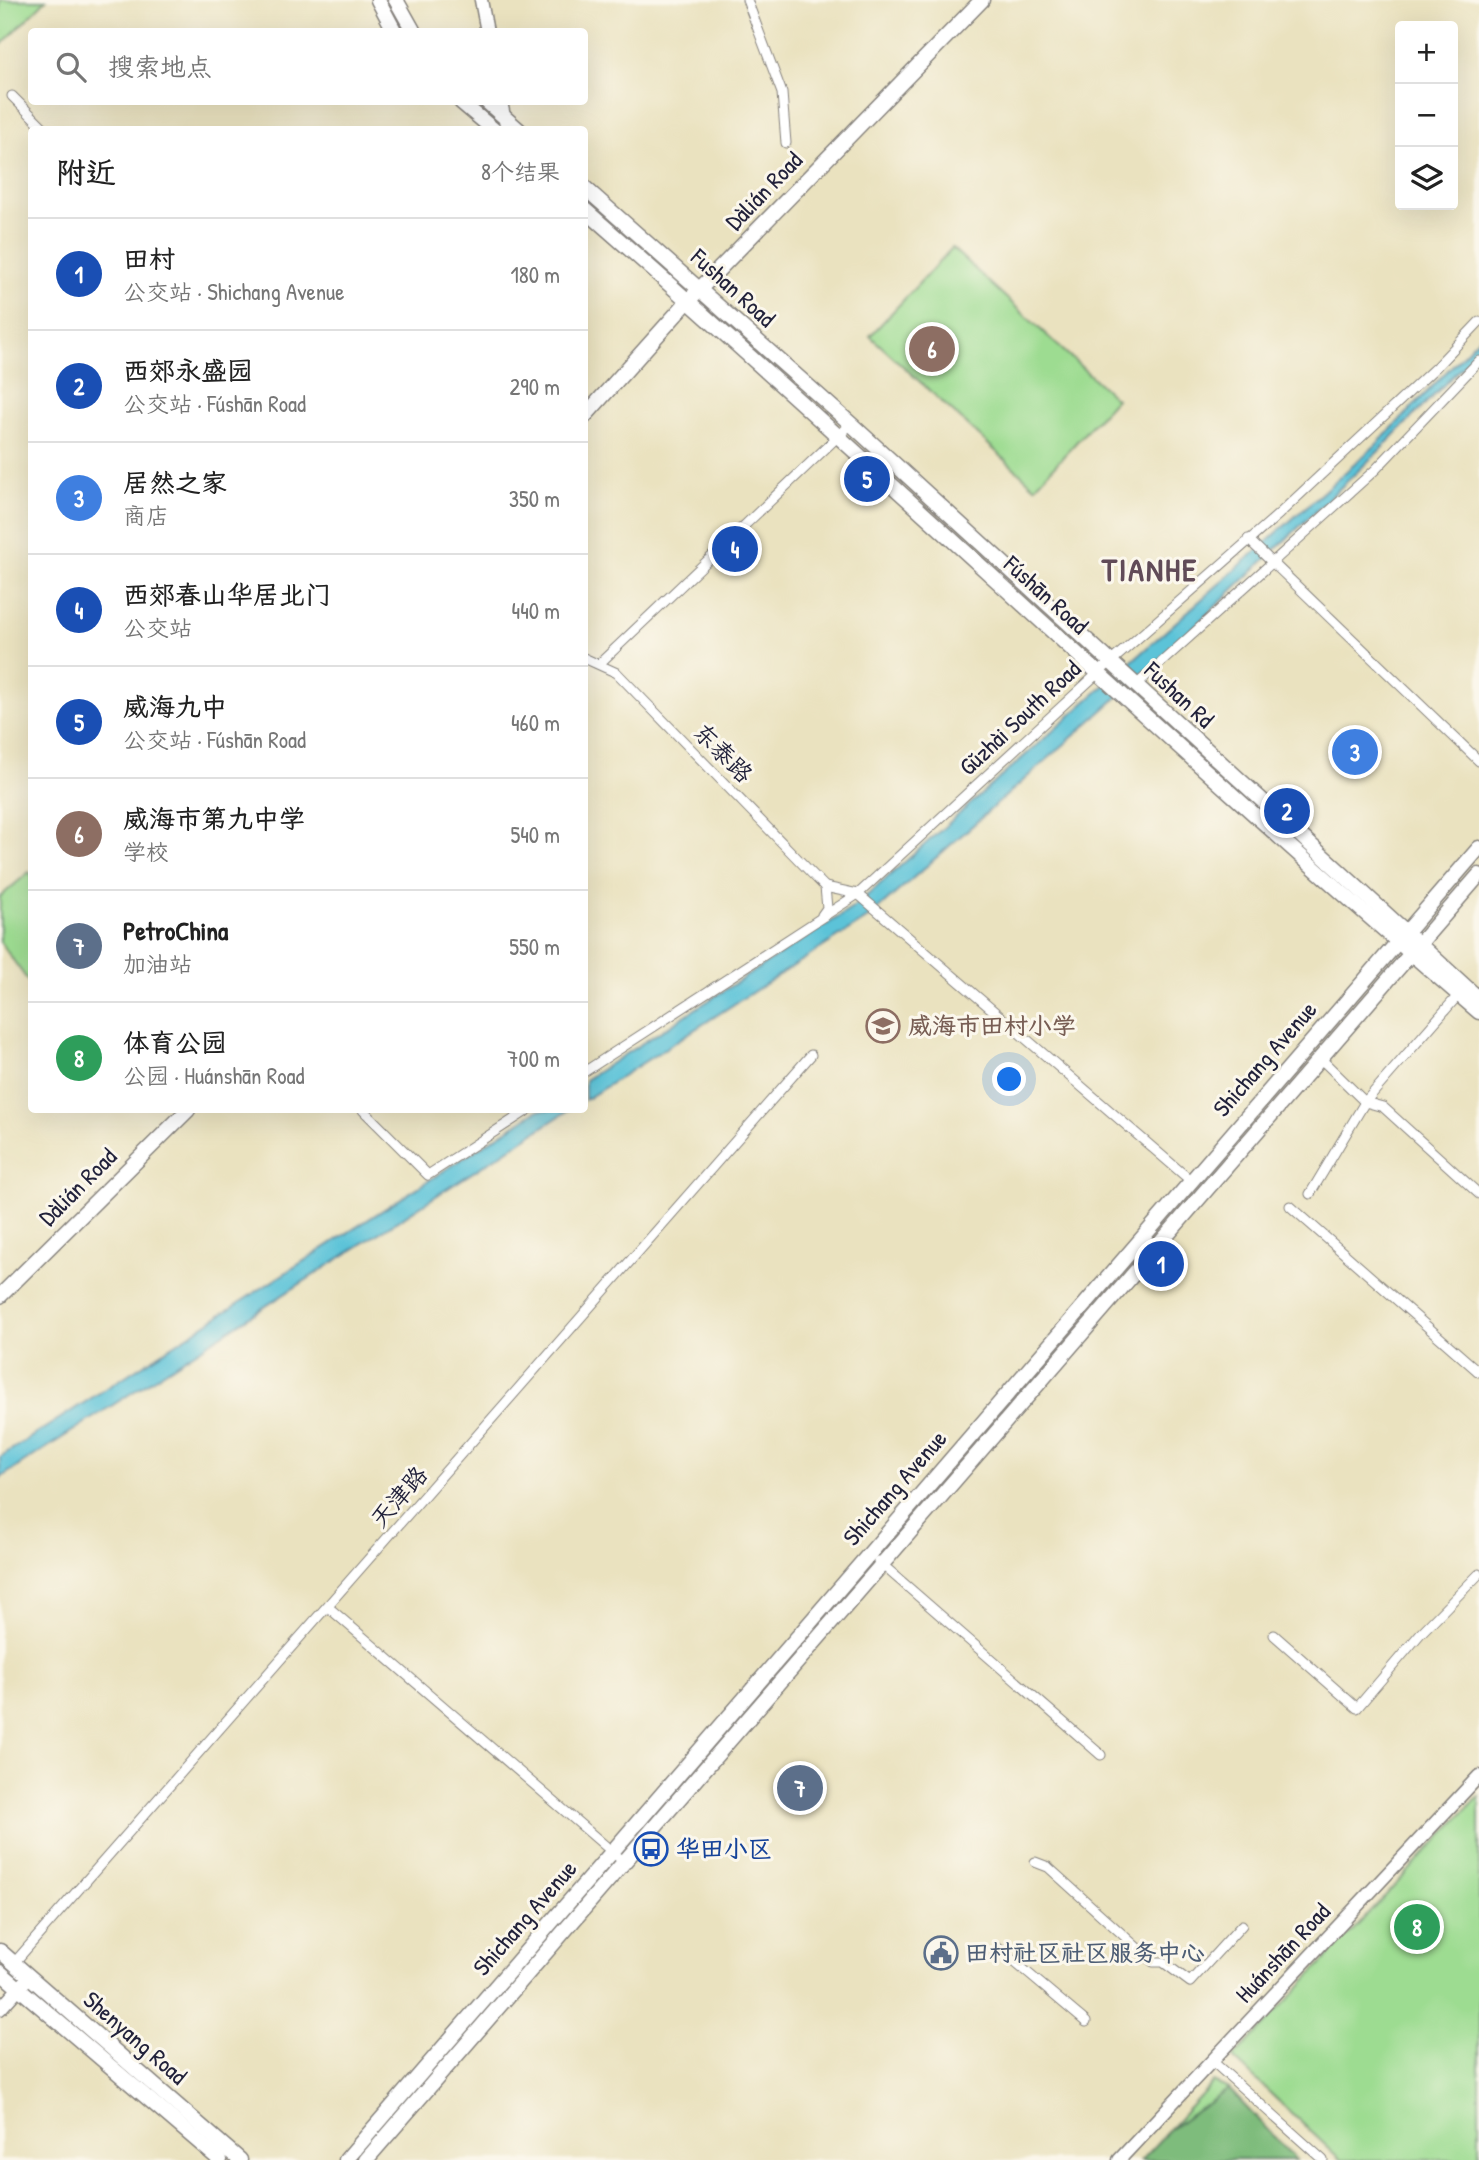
<!DOCTYPE html>
<html lang="zh">
<head>
<meta charset="utf-8">
<style>
	body { margin:0; font-family:"Patrick Hand","LXGW WenKai TC",sans-serif; background:#f2f2f2; color:#222 }
	.controls { position:absolute; right:21px; top:21px; display:grid; overflow:hidden; border-radius:7px; box-shadow:0 7px 28px #0002 }
	.controls button { width:63px; height:63px; display:grid; place-items:center; padding:0; border:0; border-bottom:2px solid #e0e0e0; background:#fff; color:#222; font:35px sans-serif }
	.you { position:absolute; left:1010px; top:1080px; width:24px; height:24px; margin:-18px; border:5px solid #fff; border-radius:50%; background:#1a73e8; box-shadow:0 0 0 10px #1a73e833 }
	.badge { display:grid; place-items:center; width:46px; height:46px; border-radius:50%; background:#0b8043; color:#fff; font-size:23px; font-weight:700 }
	.pin { position:absolute; translate:-50% -50%; border:4px solid #fff; box-shadow:0 2px 7px #0006 }
	.list { margin:0; padding:0; list-style:none }
	h2 { display:flex; justify-content:space-between; align-items:center; height:91px; margin:0; padding:0 28px; font-size:30px }
	h2 small { font-size:23px; font-weight:400; color:#767676 }
	.list li { display:grid; grid-template-columns:46px 1fr auto; gap:21px; align-items:center; box-sizing:border-box; height:112px; padding:0 28px; border-top:2px solid #e0e0e0 }
	.list b { display:block; font-size:26px; white-space:nowrap }
	.list p { margin:0; font-size:23px; white-space:nowrap; color:#767676 }
	.list em { font-size:23px; font-style:normal; color:#767676 }
	.icon { flex:none; width:38px; height:38px; fill:none; stroke:currentColor; stroke-width:2; stroke-linecap:round; stroke-linejoin:round }
	.map { position:relative; flex:none; width:1479px; height:2160px; overflow:hidden }
	.search { position:absolute; background:#fff; box-shadow:0 7px 28px #0002; left:28px; top:28px; width:560px; height:77px; display:flex; align-items:center; gap:18px; box-sizing:border-box; padding:0 24px; border-radius:7px; color:#767676; font-size:26px }
	.panel { position:absolute; background:#fff; box-shadow:0 7px 28px #0002; left:28px; top:126px; width:560px; height:987px; border-radius:7px }
	.map>svg:first-child { display:block }
</style>
</head>
<body>
<div class="map">
<svg width="1479" height="2160" viewBox="0 0 1479 2160">
	<rect width="100%" height="100%" fill="#fbf7ec"/>
	<filter id="ink" filterUnits="userSpaceOnUse"><feTurbulence type="fractalNoise" baseFrequency=".0143" numOctaves="2"/><feDisplacementMap in="SourceGraphic" scale="14" xChannelSelector="R" yChannelSelector="G"/><feConvolveMatrix kernelMatrix="1 2 1 2 8 2 1 2 1" color-interpolation-filters="sRGB"/></filter>
	<filter id="wash" filterUnits="userSpaceOnUse"><feTurbulence type="fractalNoise" baseFrequency=".00686" numOctaves="4" result="noise"/><feDisplacementMap in="SourceGraphic" scale="28" xChannelSelector="R" yChannelSelector="G"/><feGaussianBlur stdDeviation="1.57" result="paint"/><feColorMatrix in="noise" values="0 0 0 0 0 0 0 0 0 0 0 0 0 0 0 0 0 1.4 0 .05"/><feComposite in="paint" operator="in"/></filter>
	<g filter="url(#wash)">
		<rect width="100%" height="100%" fill="#eae2bf"/>
		<g fill="#9ddc91" stroke="#607f66" stroke-width="2">
			<path d="M 0,0 L 46,0 L 0,46 Z"/>
			<path d="M 952,248 L 1116,399 L 1035,487 L 870,336 Z"/>
			<path d="M 29,872 L 32,875 L 31,985 L 0,942 L 0,897 Z"/>
			<path d="M 1479,1796 L 1479,2160 L 1341,2160 L 1233,2058 Z"/>
			<path d="M 1213,2082 L 1229,2089 L 1169,2130 Z"/>
		</g>
		<path fill="#7ebc7b" stroke="#506f5b" stroke-width="2" d="M 1229,2089 L 1296,2160 L 1141,2160 L 1169,2130 Z"/>
		<g fill="#5cc3d8" stroke="#3f728a" stroke-width="2">
			<path d="M 1479,338 L 1479,349 L 1381,449 L 1155,664 L 868,918 L 585,1100 L 585,1080 L 854,907 L 1376,445 Z"/>
			<path d="M 538,1110 L 569,1110 L 0,1478 L 0,1457 Z"/>
		</g>
	</g>
	<g filter="url(#ink)">
		<g fill="none" stroke-linecap="round" stroke-linejoin="round">
			<defs>
				<g id="minor">
					<path d="M 747,0 L 782,93 L 786,143"/>
					<path d="M 12,96 L 46,130"/>
					<path d="M 1248,539 L 1479,761"/>
					<path d="M 584,658 L 617,673 L 825,887"/>
					<path d="M 599,664 L 851,424"/>
					<path d="M 1135,686 L 1375,470 L 1479,361"/>
					<path d="M 825,887 L 858,894 L 1190,1180"/>
					<path d="M 822,915 L 827,908 L 825,887"/>
					<path d="M 1321,1059 L 1365,1102 L 1383,1107 L 1479,1194"/>
					<path d="M 584,1072 L 858,894 L 1098,673 L 1279,514 L 1436,367 L 1479,322"/>
					<path d="M 363,1110 L 428,1175 L 528,1110"/>
					<path d="M 1310,1194 L 1365,1102 L 1461,992"/>
					<path d="M 1290,1206 L 1479,1372"/>
					<path d="M 878,1561 L 1101,1755"/>
					<path d="M 328,1607 L 624,1862"/>
					<path d="M 1274,1635 L 1357,1708 L 1420,1634 L 1479,1574"/>
					<path d="M 1035,1862 L 1048,1867 L 1153,1962 L 1163,1962 L 1190,1982 L 1242,1925"/>
					<path d="M 998,1948 L 1086,2022"/>
					<path d="M 14,1963 L 811,1055"/>
					<path d="M 1211,2060 L 1323,2160"/>
				</g>
				<g id="secondary">
					<path d="M 481,0 L 487,32"/>
					<path d="M 501,102 L 507,130"/>
					<path d="M 0,2009 L 29,1977"/>
					<path d="M 1119,2160 L 1479,1776"/>
				</g>
				<g id="primary">
					<path d="M 378,0 L 395,32"/>
					<path d="M 396,0 L 414,32"/>
					<path d="M 461,102 L 494,130"/>
					<path d="M 487,102 L 519,130"/>
					<path d="M 584,187 L 851,424 L 1479,999"/>
					<path d="M 584,209 C 886,473 1175,751 1479,1012"/>
					<path d="M 584,417 L 689,300 L 982,0"/>
					<path d="M 0,1296 L 188,1110"/>
					<path d="M 0,1951 L 240,2160"/>
					<path d="M 0,1972 L 220,2160"/>
					<path d="M 346,2160 L 1479,848"/>
					<path d="M 366,2160 L 1479,875"/>
				</g>
			</defs>
			<use href="#minor" stroke="#86827d" stroke-width="11"/>
			<use href="#secondary" stroke="#86827d" stroke-width="15"/>
			<use href="#primary" stroke="#86827d" stroke-width="17"/>
			<use href="#minor" stroke="#fff" stroke-width="9"/>
			<use href="#secondary" stroke="#fff" stroke-width="12"/>
			<use href="#primary" stroke="#fff" stroke-width="14"/>
		</g>
	</g>
	<defs>
		<symbol id="school-ring" viewBox="-11 -11 22 22"><circle r="9.5" fill="#fbf7ec" stroke="#8d6e63" stroke-width="1.5"/><path d="M0-5L7-2L0 1L-7-2ZM-4 1L0 2.5L4 1V4Q0 6-4 4Z" fill="#8d6e63"/></symbol>
		<symbol id="bus-ring" viewBox="-11 -11 22 22"><circle r="9.5" fill="#fbf7ec" stroke="#1a4fb4" stroke-width="1.5"/><path d="M-5-6H5V4H4V6H2V4H-2V6H-4V4H-5ZM-3.5-4V0h7V-4ZM-3.5 1.2v1.5H-2V1.2ZM2 1.2v1.5H3.5V1.2Z" fill="#1a4fb4"/></symbol>
		<symbol id="civic-ring" viewBox="-11 -11 22 22"><circle r="9.5" fill="#fbf7ec" stroke="#5c6f8a" stroke-width="1.5"/><path d="M-.6-6.5H3V-4.5H.6V-3L4-1V1h2V6H-6V1h2V-1L-.6-3ZM-1.2 2.5V6h2.4V2.5Z" fill="#5c6f8a"/></symbol>
	</defs>
	<g fill-rule="evenodd">
		<use href="#school-ring" x="864" y="1007" width="38" height="38"/>
		<use href="#bus-ring" x="632" y="1830" width="38" height="38"/>
		<use href="#civic-ring" x="922" y="1934" width="38" height="38"/>
	</g>
	<g text-anchor="middle" stroke-width="6" stroke-linejoin="round" paint-order="stroke">
		<g font-size="24" fill="#22223b" stroke="#fbf7ec">
			<text transform="translate(764 191) rotate(-46)" y="8">Dàlián Road</text>
			<text transform="translate(733 288) rotate(42)" y="8">Fushan Road</text>
			<text transform="translate(1046 595) rotate(42)" y="8">Fúshān Road</text>
			<text transform="translate(1179 695) rotate(43)" y="8">Fushan Rd</text>
			<text transform="translate(1020 718) rotate(-43)" y="8">Gǔzhài South Road</text>
			<text transform="translate(723 753) rotate(45)" y="8">东泰路</text>
			<text transform="translate(1265 1059) rotate(-49)" y="8">Shichang Avenue</text>
			<text transform="translate(78 1187) rotate(-45)" y="8">Dàlián Road</text>
			<text transform="translate(895 1488) rotate(-49)" y="8">Shichang Avenue</text>
			<text transform="translate(399 1497) rotate(-49)" y="8">天津路</text>
			<text transform="translate(525 1918) rotate(-49)" y="8">Shichang Avenue</text>
			<text transform="translate(1283 1953) rotate(-47)" y="8">Huánshān Road</text>
			<text transform="translate(135 2038) rotate(41)" y="8">Shenyang Road</text>
		</g>
		<g font-size="24" font-weight="bold" fill="#785e54" stroke="#fbf7ec" text-anchor="start">
			<text x="908" y="1034">威海市田村小学</text>
		</g>
		<g font-size="24" font-weight="bold" fill="#164399" stroke="#fbf7ec" text-anchor="start">
			<text x="676" y="1857">华田小区</text>
		</g>
		<g font-size="24" font-weight="bold" fill="#4e5e75" stroke="#fbf7ec" text-anchor="start">
			<text x="965" y="1961">田村社区社区服务中心</text>
		</g>
		<g font-size="32" font-weight="bold" letter-spacing="2" fill="#614b58" stroke="#fbf7ec">
			<text x="1150" y="581">TIANHE</text>
		</g>
	</g>
</svg>
<div class="controls">
<button>+</button>
<button>−</button>
<button><svg class="icon" aria-label="layers" viewBox="0 0 24 24"><path d="M12 4l9 5-9 5-9-5zM3 14l9 5 9-5"/></svg></button>
</div>
<div class="you"></div>
<div class="pin badge" style="left:1161px;top:1264px;background:#1a4fb4">1</div>
<div class="pin badge" style="left:1287px;top:811px;background:#1a4fb4">2</div>
<div class="pin badge" style="left:1355px;top:752px;background:#3f7fe0">3</div>
<div class="pin badge" style="left:735px;top:549px;background:#1a4fb4">4</div>
<div class="pin badge" style="left:867px;top:479px;background:#1a4fb4">5</div>
<div class="pin badge" style="left:932px;top:349px;background:#8d6e63">6</div>
<div class="pin badge" style="left:800px;top:1788px;background:#5c6f8a">7</div>
<div class="pin badge" style="left:1417px;top:1927px;background:#2e9e5b">8</div>
<div class="search"><svg class="icon" aria-label="search" viewBox="0 0 24 24"><circle cx="10" cy="10" r="6"/><path d="M15 15l6 6"/></svg>搜索地点</div>
<section class="panel">
<h2>附近<small>8个结果</small></h2>
<ul class="list">
<li><span class="badge" style="background:#1a4fb4">1</span><div><b>田村</b><p>公交站 · Shichang Avenue</p></div><em>180 m</em></li>
<li><span class="badge" style="background:#1a4fb4">2</span><div><b>西郊永盛园</b><p>公交站 · Fúshān Road</p></div><em>290 m</em></li>
<li><span class="badge" style="background:#3f7fe0">3</span><div><b>居然之家</b><p>商店</p></div><em>350 m</em></li>
<li><span class="badge" style="background:#1a4fb4">4</span><div><b>西郊春山华居北门</b><p>公交站</p></div><em>440 m</em></li>
<li><span class="badge" style="background:#1a4fb4">5</span><div><b>威海九中</b><p>公交站 · Fúshān Road</p></div><em>460 m</em></li>
<li><span class="badge" style="background:#8d6e63">6</span><div><b>威海市第九中学</b><p>学校</p></div><em>540 m</em></li>
<li><span class="badge" style="background:#5c6f8a">7</span><div><b>PetroChina</b><p>加油站</p></div><em>550 m</em></li>
<li><span class="badge" style="background:#2e9e5b">8</span><div><b>体育公园</b><p>公园 · Huánshān Road</p></div><em>700 m</em></li>
</ul>
</section>
</div>
</body>
</html>
